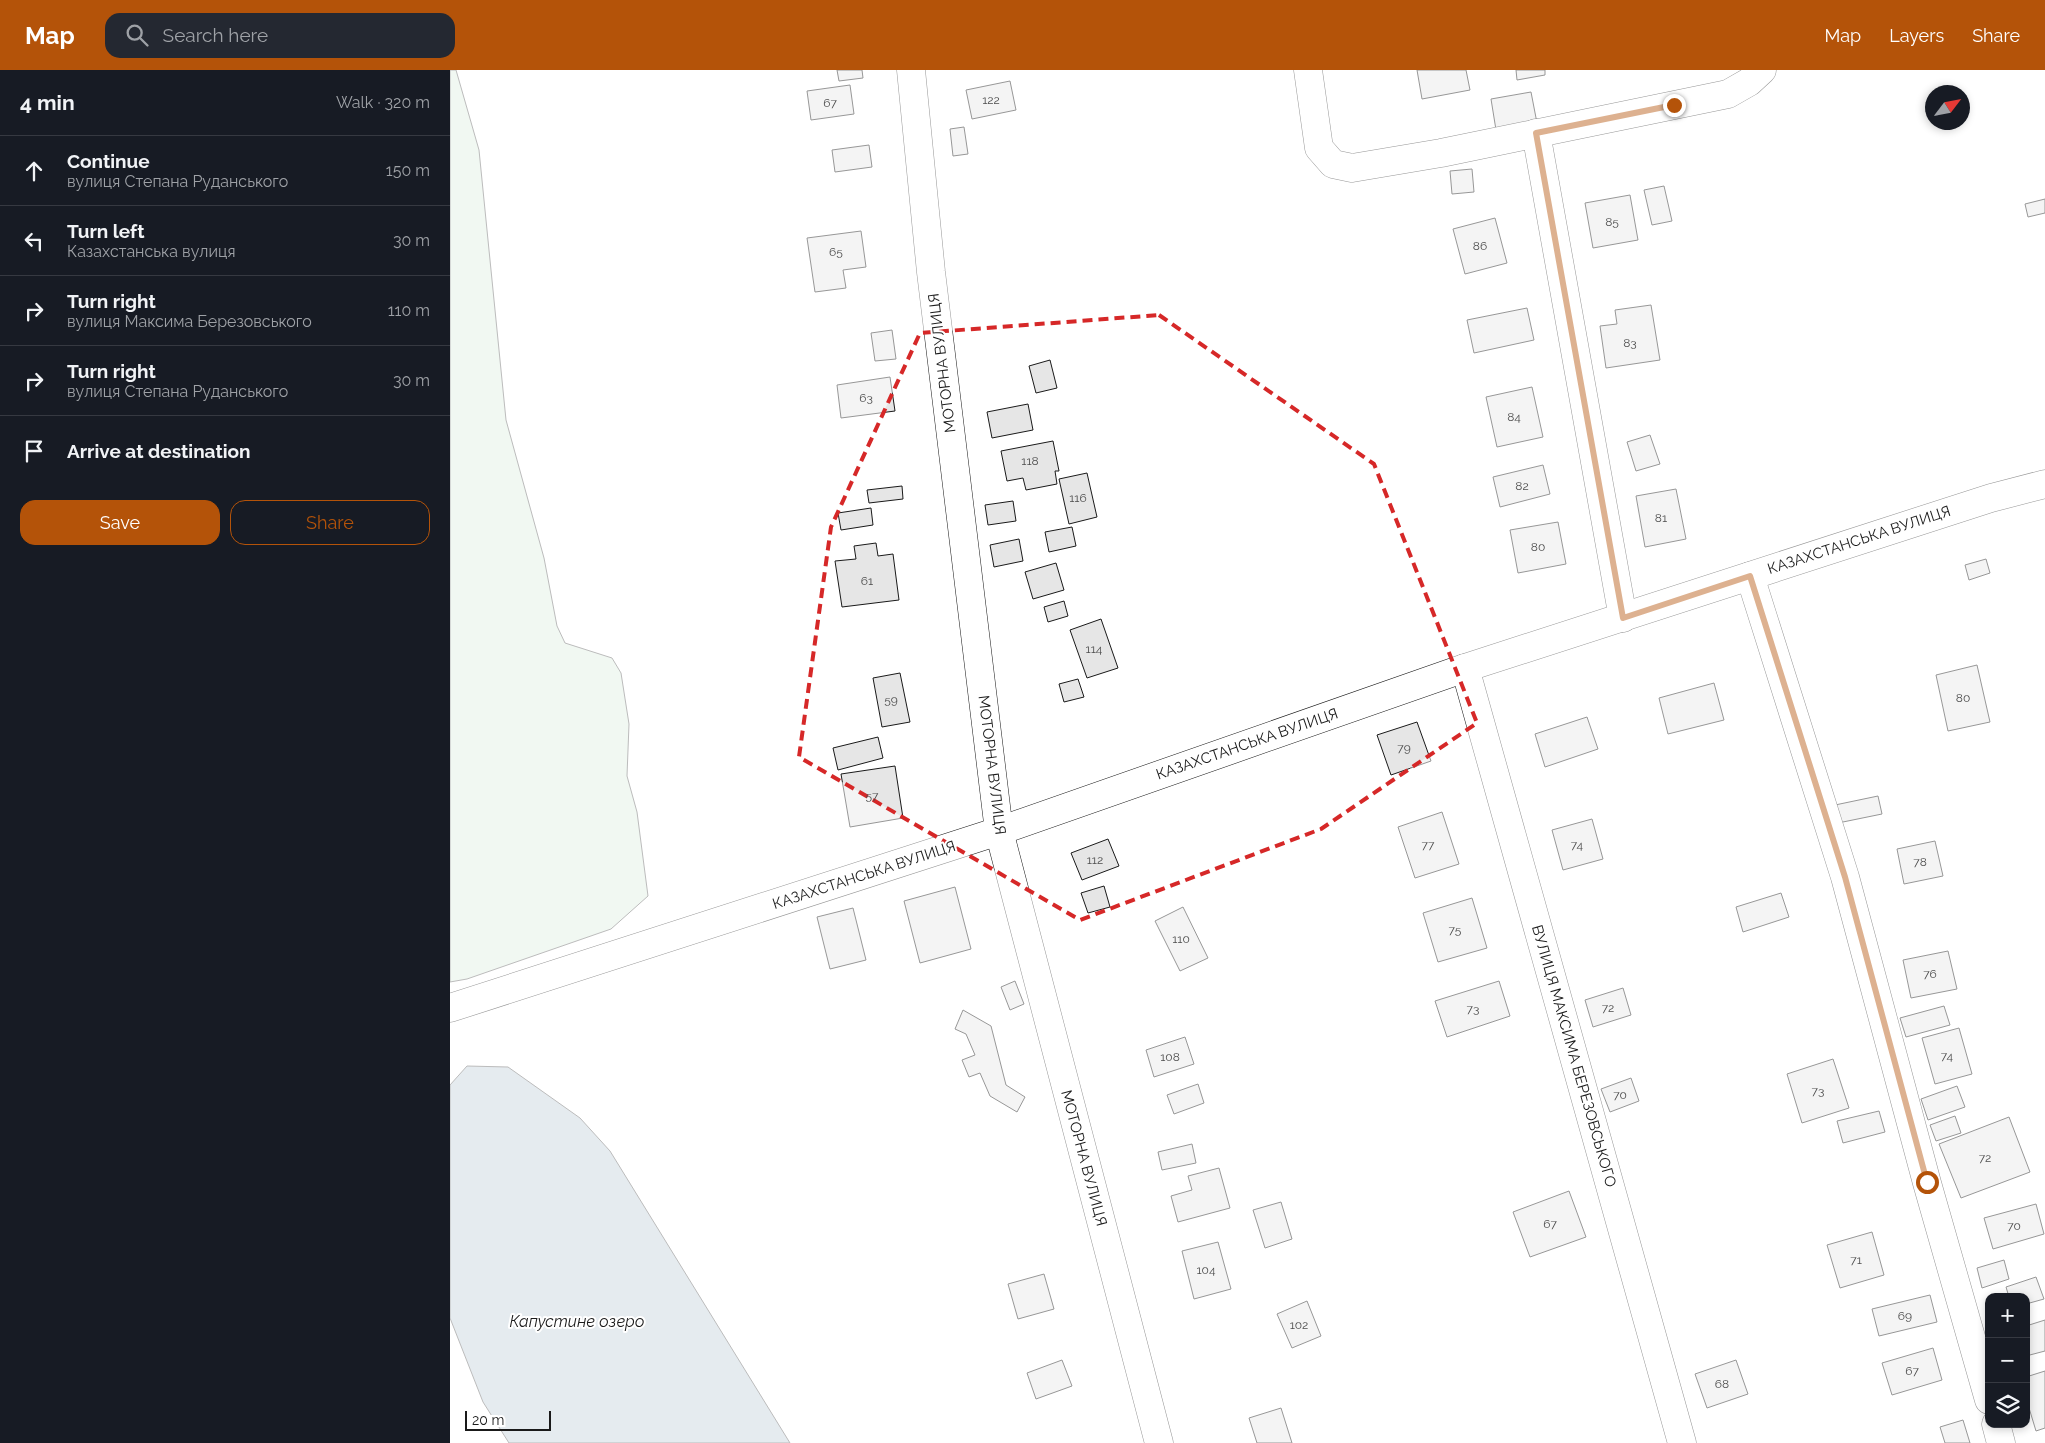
<!DOCTYPE html>
<html lang="en">
<head>
<meta charset="utf-8">
<style>
	body { margin:0; font-family:Raleway,sans-serif; background:#242831; color:#f1f3f6 }
	.controls { position:absolute; right:15px; bottom:15px; display:grid; overflow:hidden; border-radius:10px; box-shadow:0 2px 8px #0003 }
	.controls button { width:45px; height:45px; display:grid; place-items:center; padding:0; border:0; border-bottom:1px solid #363941; background:#171b24; color:#f1f3f6; font:25px sans-serif }
	.compass { position:absolute; left:1475px; top:15px; width:45px; height:45px; border-radius:50%; background:#171b24; box-shadow:0 2px 8px #0003; rotate:58deg }
	.scale { position:absolute; left:15px; bottom:12px; width:86px; box-sizing:border-box; padding-left:5px; border:2px solid #1a1a1a; border-top:0; font-size:14px; line-height:18px; white-space:nowrap; color:#1a1a1a; -webkit-text-stroke:4px #fff; paint-order:stroke }
	.stop { position:absolute; width:15px; height:15px; margin:-11px; border:4px solid #b45309; border-radius:50%; background:#fff }
	.stop.end { background:#b45309; border-color:#fff; box-shadow:0 1px 5px #0008 }
	.list { margin:0; padding:0; list-style:none }
	h2 { display:flex; justify-content:space-between; align-items:center; height:65px; margin:0; padding:0 20px; font-size:21px }
	h2 small { font-size:16px; font-weight:400; color:#9ea1a6 }
	.list li { display:grid; grid-template-columns:32px 1fr auto; gap:15px; align-items:center; box-sizing:border-box; height:70px; padding:0 20px; border-top:1px solid #363941 }
	.list b { display:block; font-size:19px; white-space:nowrap }
	.list p { margin:0; font-size:16px; white-space:nowrap; color:#9ea1a6 }
	.list em { font-size:16px; font-style:normal; color:#9ea1a6 }
	.actions { display:flex; gap:10px; padding:15px 20px }
	.actions a { flex:1; padding:11px 0; border:1px solid #b45309; border-radius:15px; text-align:center; font-size:18px; color:#b45309 }
	.actions .main { background:#b45309; color:#fff }
	.icon { flex:none; width:28px; height:28px; fill:none; stroke:currentColor; stroke-width:2; stroke-linecap:round; stroke-linejoin:round }
	.map { position:relative; flex:none; width:1595px; height:1373px; overflow:hidden }
	header { display:flex; align-items:center; gap:30px; box-sizing:border-box; height:70px; padding:0 25px; background:#b45309; color:#fff }
	header strong { font-size:24px }
	nav { display:flex; gap:28px; margin-inline-start:auto; font-size:18px }
	.search { width:350px; height:45px; background:#242831; display:flex; align-items:center; gap:12px; box-sizing:border-box; padding:0 18px; border-radius:15px; color:#9ea1a6; font-size:19px }
	main { display:flex }
	aside { flex:1; background:#171b24 }
	.map>svg:first-child { display:block }
</style>
</head>
<body>
<header>
<strong>Map</strong>
<div class="search"><svg class="icon" aria-label="search" viewBox="0 0 24 24"><circle cx="10" cy="10" r="6"/><path d="M15 15l6 6"/></svg>Search here</div>
<nav><a>Map</a><a>Layers</a><a>Share</a></nav>
</header>
<main>
<aside>
<h2>4 min<small>Walk · 320 m</small></h2>
<ul class="list">
<li><svg class="icon" aria-label="ahead" viewBox="0 0 24 24"><path d="M12 20V5M6 11l6-6 6 6"/></svg><div><b>Continue</b><p>вулиця Степана Руданського</p></div><em>150 m</em></li>
<li><svg class="icon" aria-label="left" viewBox="0 0 24 24"><path d="M17 20v-9H6M10 6l-5 5 5 5"/></svg><div><b>Turn left</b><p>Казахстанська вулиця</p></div><em>30 m</em></li>
<li><svg class="icon" aria-label="right" viewBox="0 0 24 24"><path d="M7 20v-9h11M14 6l5 5-5 5"/></svg><div><b>Turn right</b><p>вулиця Максима Березовського</p></div><em>110 m</em></li>
<li><svg class="icon" aria-label="right" viewBox="0 0 24 24"><path d="M7 20v-9h11M14 6l5 5-5 5"/></svg><div><b>Turn right</b><p>вулиця Степана Руданського</p></div><em>30 m</em></li>
<li><svg class="icon" aria-label="arrive" viewBox="0 0 24 24"><path d="M6 21V4h12l-3 4 3 4H6"/></svg><div><b>Arrive at destination</b></div></li>
</ul>
<div class="actions"><a class="main">Save</a><a>Share</a></div>
</aside>
<div class="map">
<svg width="1595" height="1373" viewBox="0 0 1595 1373">
	<rect width="100%" height="100%" fill="#fff"/>
	<path fill="#e0efe3" stroke="#6a6a6a" d="M 0,0 L 6,0 L 29,80 L 56,350 L 94,488 L 107,556 L 115,573 L 162,588 L 171,603 L 179,654 L 177,706 L 187,742 L 198,826 L 161,859 L 17,909 L 0,912 Z"/>
	<path fill="#c6d2dc" stroke="#6a6a6a" d="M 17,996 L 58,997 L 130,1048 L 160,1081 L 340,1373 L 59,1373 L 33,1332 L 0,1248 L 0,1015 Z"/>
	<g fill="#e6e6e6" stroke="#1a1a1a">
		<path d="M 387,0 L 412,0 L 413,8 L 389,11 Z"/>
		<path d="M 967,0 L 1016,0 L 1020,20 L 972,29 Z"/>
		<path d="M 1066,0 L 1095,0 L 1095,5 L 1067,10 Z"/>
		<path d="M 560,11 L 566,40 L 522,49 L 516,20 Z"/>
		<path d="M 400,15 L 404,44 L 361,50 L 357,21 Z"/>
		<path d="M 1081,22 L 1087,53 L 1046,60 L 1041,29 Z"/>
		<path d="M 514,57 L 518,84 L 503,86 L 500,59 Z"/>
		<path d="M 419,75 L 422,97 L 385,102 L 382,80 Z"/>
		<path d="M 1022,99 L 1024,122 L 1002,124 L 1000,101 Z"/>
		<path d="M 1214,116 L 1222,151 L 1202,155 L 1194,120 Z"/>
		<path d="M 1180,125 L 1188,170 L 1143,178 L 1135,133 Z"/>
		<path d="M 1595,129 L 1595,143 L 1578,147 L 1575,134 Z"/>
		<path d="M 1045,148 L 1057,193 L 1015,204 L 1003,159 Z"/>
		<path d="M 411,161 L 416,197 L 393,200 L 396,218 L 365,222 L 357,168 Z"/>
		<path d="M 1201,235 L 1210,290 L 1156,298 L 1150,256 L 1167,254 L 1165,240 Z"/>
		<path d="M 1077,238 L 1084,270 L 1024,283 L 1017,250 Z"/>
		<path d="M 442,260 L 446,289 L 425,291 L 421,263 Z"/>
		<path d="M 600,290 L 607,318 L 586,323 L 579,296 Z"/>
		<path d="M 440,307 L 445,341 L 391,348 L 387,315 Z"/>
		<path d="M 1082,317 L 1093,367 L 1047,377 L 1036,327 Z"/>
		<path d="M 578,334 L 583,360 L 542,368 L 537,342 Z"/>
		<path d="M 1200,365 L 1210,394 L 1186,401 L 1177,372 Z"/>
		<path d="M 603,371 L 609,401 L 605,401 L 607,414 L 576,420 L 573,408 L 557,411 L 551,381 Z"/>
		<path d="M 1093,395 L 1100,424 L 1050,437 L 1043,407 Z"/>
		<path d="M 637,403 L 647,447 L 619,454 L 609,409 Z"/>
		<path d="M 452,416 L 453,429 L 419,433 L 417,420 Z"/>
		<path d="M 1226,419 L 1236,469 L 1195,477 L 1186,426 Z"/>
		<path d="M 563,431 L 566,451 L 538,455 L 535,435 Z"/>
		<path d="M 421,438 L 423,455 L 391,460 L 388,443 Z"/>
		<path d="M 1108,452 L 1116,494 L 1068,503 L 1060,460 Z"/>
		<path d="M 622,457 L 626,476 L 599,482 L 595,462 Z"/>
		<path d="M 569,469 L 573,491 L 544,497 L 540,475 Z"/>
		<path d="M 426,473 L 428,486 L 443,484 L 449,530 L 392,537 L 385,491 L 406,489 L 404,476 Z"/>
		<path d="M 1536,489 L 1540,503 L 1519,510 L 1515,495 Z"/>
		<path d="M 606,493 L 614,520 L 583,529 L 575,502 Z"/>
		<path d="M 614,531 L 618,546 L 598,552 L 594,537 Z"/>
		<path d="M 651,549 L 668,598 L 637,608 L 620,560 Z"/>
		<path d="M 1527,595 L 1540,652 L 1498,661 L 1486,605 Z"/>
		<path d="M 450,603 L 460,652 L 432,657 L 423,608 Z"/>
		<path d="M 628,609 L 634,627 L 614,632 L 609,614 Z"/>
		<path d="M 1264,613 L 1274,650 L 1218,664 L 1209,628 Z"/>
		<path d="M 1137,647 L 1148,679 L 1095,697 L 1085,664 Z"/>
		<path d="M 967,652 L 981,691 L 941,705 L 927,665 Z"/>
		<path d="M 428,667 L 433,688 L 388,700 L 383,678 Z"/>
		<path d="M 445,696 L 453,748 L 400,757 L 391,704 Z"/>
		<path d="M 1428,726 L 1432,744 L 1388,753 L 1385,735 Z"/>
		<path d="M 992,742 L 1009,794 L 965,808 L 948,757 Z"/>
		<path d="M 1142,749 L 1153,789 L 1113,800 L 1102,760 Z"/>
		<path d="M 658,769 L 669,796 L 632,810 L 621,783 Z"/>
		<path d="M 1485,771 L 1493,806 L 1454,814 L 1447,779 Z"/>
		<path d="M 654,816 L 660,837 L 638,843 L 631,823 Z"/>
		<path d="M 505,817 L 521,879 L 470,893 L 454,831 Z"/>
		<path d="M 1331,823 L 1339,847 L 1293,862 L 1286,837 Z"/>
		<path d="M 1022,828 L 1037,878 L 988,892 L 973,843 Z"/>
		<path d="M 733,837 L 758,888 L 730,901 L 705,851 Z"/>
		<path d="M 403,838 L 416,890 L 380,899 L 367,847 Z"/>
		<path d="M 1498,881 L 1507,919 L 1461,928 L 1453,890 Z"/>
		<path d="M 565,911 L 574,934 L 560,940 L 551,917 Z"/>
		<path d="M 1049,911 L 1060,946 L 997,967 L 985,931 Z"/>
		<path d="M 1173,918 L 1181,945 L 1143,957 L 1135,930 Z"/>
		<path d="M 1494,936 L 1500,955 L 1456,967 L 1450,948 Z"/>
		<path d="M 513,940 L 541,956 L 556,1015 L 575,1027 L 567,1042 L 540,1026 L 530,1003 L 519,1007 L 512,990 L 525,985 L 516,964 L 505,959 Z"/>
		<path d="M 1509,958 L 1522,1004 L 1485,1014 L 1472,968 Z"/>
		<path d="M 735,967 L 744,994 L 704,1007 L 696,980 Z"/>
		<path d="M 1383,989 L 1399,1038 L 1352,1053 L 1337,1004 Z"/>
		<path d="M 1181,1008 L 1189,1031 L 1160,1042 L 1151,1019 Z"/>
		<path d="M 748,1014 L 754,1033 L 724,1044 L 717,1025 Z"/>
		<path d="M 1507,1016 L 1515,1037 L 1478,1050 L 1471,1029 Z"/>
		<path d="M 1429,1041 L 1435,1062 L 1393,1073 L 1387,1051 Z"/>
		<path d="M 1505,1046 L 1511,1063 L 1486,1071 L 1480,1055 Z"/>
		<path d="M 1559,1047 L 1580,1102 L 1511,1128 L 1489,1074 Z"/>
		<path d="M 742,1074 L 746,1093 L 712,1100 L 708,1082 Z"/>
		<path d="M 769,1098 L 780,1138 L 728,1152 L 721,1126 L 742,1120 L 738,1106 Z"/>
		<path d="M 1119,1121 L 1136,1167 L 1080,1187 L 1063,1142 Z"/>
		<path d="M 831,1132 L 842,1169 L 815,1178 L 803,1140 Z"/>
		<path d="M 1586,1134 L 1594,1164 L 1543,1179 L 1534,1148 Z"/>
		<path d="M 1422,1162 L 1434,1205 L 1390,1218 L 1377,1175 Z"/>
		<path d="M 768,1172 L 781,1219 L 744,1229 L 732,1181 Z"/>
		<path d="M 1554,1190 L 1559,1209 L 1532,1218 L 1527,1198 Z"/>
		<path d="M 594,1204 L 604,1239 L 568,1249 L 558,1214 Z"/>
		<path d="M 1586,1207 L 1594,1229 L 1576,1234 L 1576,1227 L 1559,1227 L 1556,1217 Z"/>
		<path d="M 1480,1225 L 1487,1252 L 1429,1266 L 1422,1239 Z"/>
		<path d="M 857,1231 L 871,1266 L 842,1278 L 827,1244 Z"/>
		<path d="M 1595,1250 L 1595,1281 L 1576,1286 L 1576,1256 Z"/>
		<path d="M 1483,1278 L 1492,1310 L 1442,1325 L 1432,1293 Z"/>
		<path d="M 612,1290 L 622,1316 L 586,1329 L 577,1303 Z"/>
		<path d="M 1286,1290 L 1298,1324 L 1257,1338 L 1245,1304 Z"/>
		<path d="M 1595,1301 L 1595,1358 L 1586,1361 L 1576,1328 L 1576,1307 Z"/>
		<path d="M 831,1338 L 842,1373 L 807,1373 L 799,1348 Z"/>
		<path d="M 1513,1350 L 1520,1373 L 1495,1373 L 1490,1357 Z"/>
	</g>
	<g fill="none" stroke-linecap="round" stroke-linejoin="round">
		<defs>
			<g id="minor">
				<path d="M 461,0 L 481,202 L 549,761 L 709,1373"/>
				<path d="M 858,0 L 869,78 L 883,94 L 902,98 L 991,83 L 1278,24 L 1299,12 L 1312,0"/>
				<path d="M 1086,63 L 1173,548"/>
				<path d="M 1300,506 L 1395,807 L 1477,1113 L 1539,1330"/>
				<path d="M 1015,598 L 1232,1373"/>
				<path d="M 0,938 L 549,761 L 1015,598 L 1541,428 L 1595,414"/>
				<path d="M 1546,1354 L 1551,1373"/>
			</g>
		</defs>
		<use href="#minor" stroke="#1a1a1a" stroke-width="29"/>
		<use href="#minor" stroke="#fff" stroke-width="28"/>
	</g>
	<g fill="none" stroke-linecap="round" stroke-linejoin="round">
		<path stroke="#b45309" stroke-width="6" d="M 1224,35 L 1086,63 L 1173,548 L 1300,506 L 1395,807 L 1477,1112"/>
	</g>
	<path d="M0 0H1595V1373H0ZM 709,245 L 924,394 L 1027,653 L 871,759 L 630,850 L 349,687 L 381,457 L 470,263 Z" fill="#fff" fill-opacity=".55" fill-rule="evenodd"/>
	<path fill="none" stroke="#d62828" stroke-width="4" stroke-dasharray="10 6" stroke-linejoin="round" d="M 709,245 L 924,394 L 1027,653 L 871,759 L 630,850 L 349,687 L 381,457 L 470,263 Z"/>
	<g text-anchor="middle" stroke-width="4" stroke-linejoin="round" paint-order="stroke">
		<g font-size="12" fill="#4d4d4d">
			<text x="541" y="34">122</text>
			<text x="380" y="37">67</text>
			<text x="1162" y="156">85</text>
			<text x="1030" y="180">86</text>
			<text x="386" y="186">65</text>
			<text x="1180" y="277">83</text>
			<text x="416" y="332">63</text>
			<text x="1064" y="351">84</text>
			<text x="580" y="395">118</text>
			<text x="1072" y="420">82</text>
			<text x="628" y="432">116</text>
			<text x="1211" y="452">81</text>
			<text x="1088" y="481">80</text>
			<text x="417" y="515">61</text>
			<text x="644" y="583">114</text>
			<text x="1513" y="632">80</text>
			<text x="441" y="634">59</text>
			<text x="954" y="682">79</text>
			<text x="422" y="730">57</text>
			<text x="978" y="779">77</text>
			<text x="1127" y="779">74</text>
			<text x="645" y="794">112</text>
			<text x="1470" y="796">78</text>
			<text x="1005" y="864">75</text>
			<text x="731" y="873">110</text>
			<text x="1480" y="908">76</text>
			<text x="1158" y="942">72</text>
			<text x="1023" y="943">73</text>
			<text x="1497" y="990">74</text>
			<text x="720" y="991">108</text>
			<text x="1368" y="1025">73</text>
			<text x="1170" y="1029">70</text>
			<text x="1535" y="1092">72</text>
			<text x="1100" y="1158">67</text>
			<text x="1564" y="1160">70</text>
			<text x="1406" y="1194">71</text>
			<text x="756" y="1204">104</text>
			<text x="1455" y="1250">69</text>
			<text x="849" y="1259">102</text>
			<text x="1462" y="1305">67</text>
			<text x="1272" y="1318">68</text>
		</g>
		<g font-size="15" fill="#1a1a1a" stroke="#fff">
			<text transform="translate(492 293) rotate(-97)" y="5">МОТОРНА ВУЛИЦЯ</text>
			<text transform="translate(1409 470) rotate(-18)" y="5">КАЗАХСТАНСЬКА ВУЛИЦЯ</text>
			<text transform="translate(797 674) rotate(-19)" y="5">КАЗАХСТАНСЬКА ВУЛИЦЯ</text>
			<text transform="translate(542 695) rotate(83)" y="5">МОТОРНА ВУЛИЦЯ</text>
			<text transform="translate(414 805) rotate(-18)" y="5">КАЗАХСТАНСЬКА ВУЛИЦЯ</text>
			<text transform="translate(1124 986) rotate(74)" y="5">ВУЛИЦЯ МАКСИМА БЕРЕЗОВСЬКОГО</text>
			<text transform="translate(634 1088) rotate(75)" y="5">МОТОРНА ВУЛИЦЯ</text>
		</g>
		<g font-size="16" font-style="italic" fill="#1a1a1a" stroke="#fff">
			<text x="127" y="1257">Капустине озеро</text>
		</g>
	</g>
</svg>
<div class="controls">
<button>+</button>
<button>−</button>
<button><svg class="icon" aria-label="layers" viewBox="0 0 24 24"><path d="M12 4l9 5-9 5-9-5zM3 14l9 5 9-5"/></svg></button>
</div>
<svg class="compass" viewBox="-18 -18 36 36"><path d="M0-13l5 13h-10z" fill="#e53935"/><path d="M0 13l5-13h-10z" fill="#9ea1a6"/></svg>
<div class="scale">20 m</div>
<div class="stop" style="left:1477px;top:1112px"></div>
<div class="stop end" style="left:1224px;top:35px"></div>
</div>
</main>
</body>
</html>
